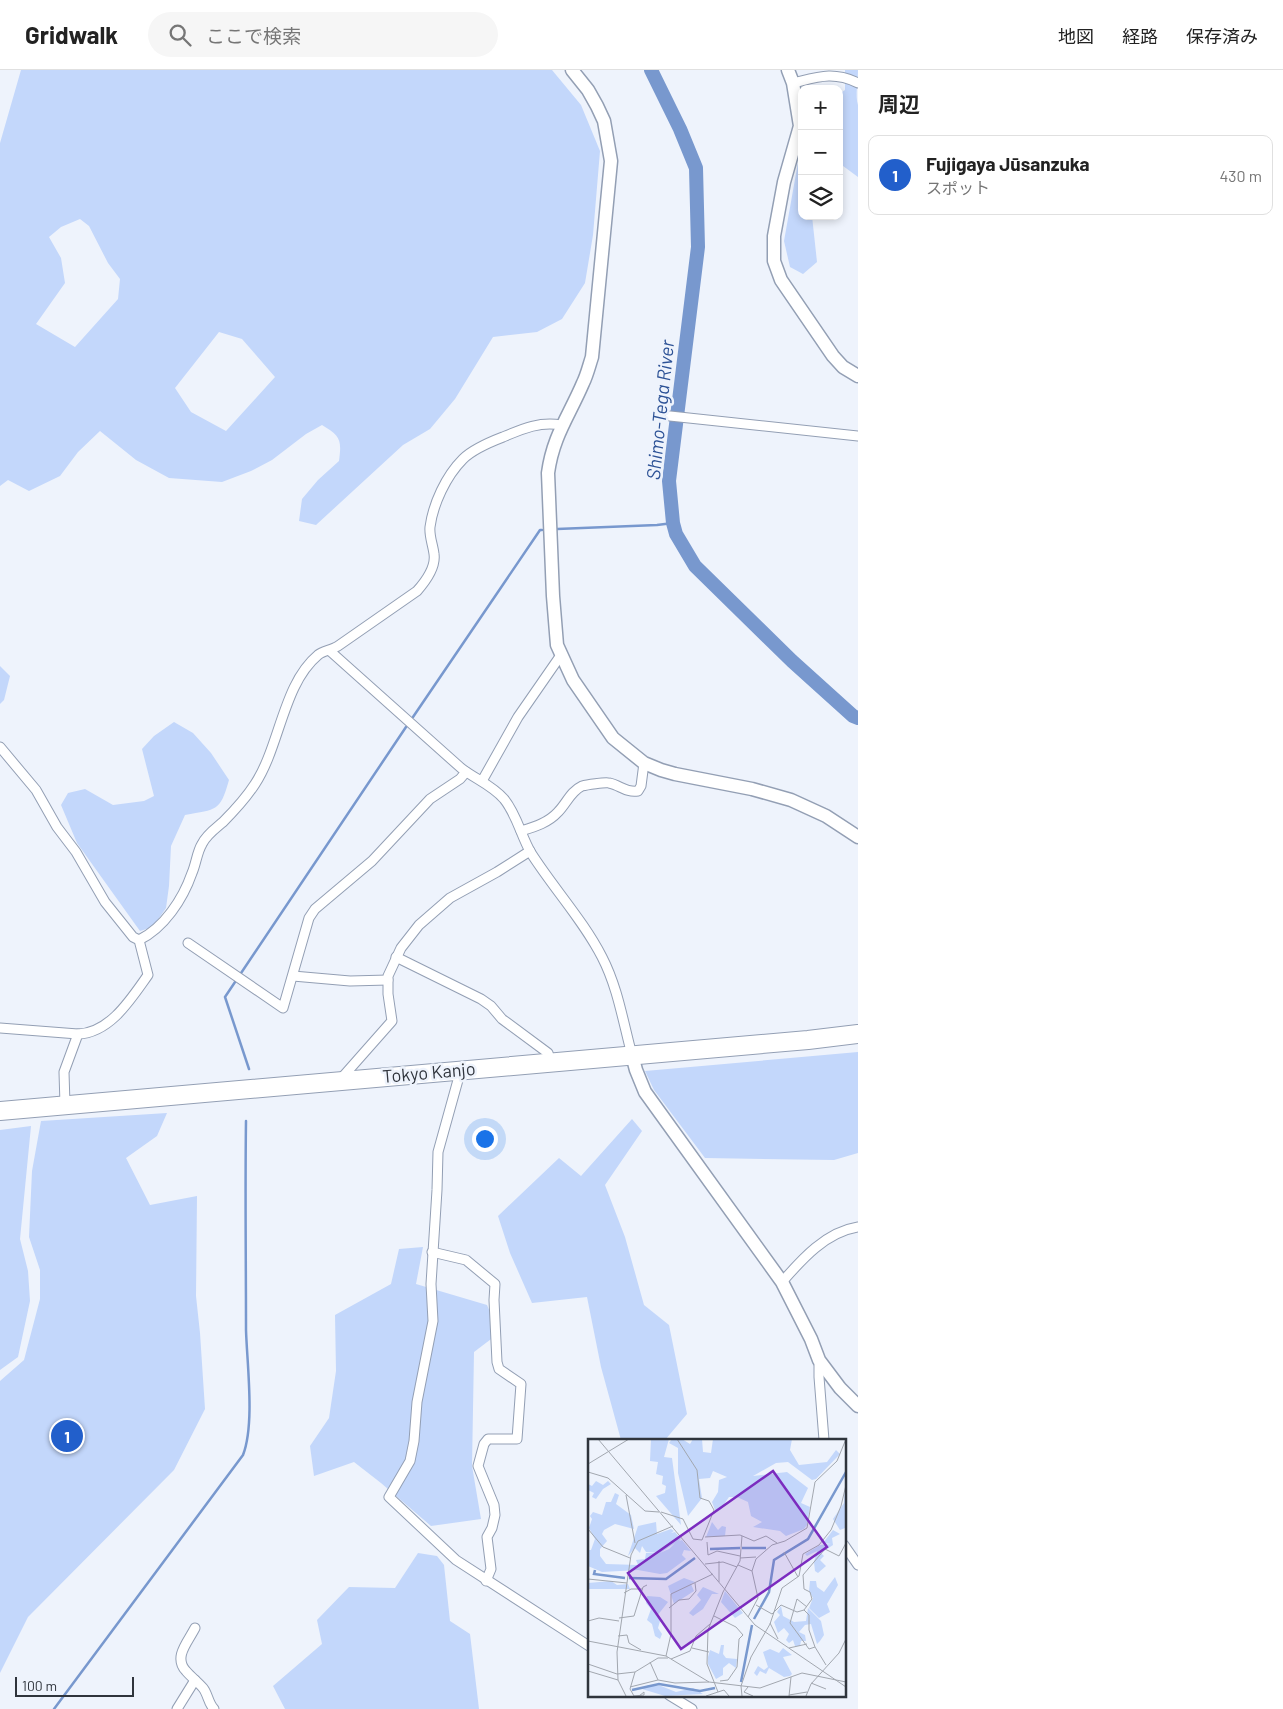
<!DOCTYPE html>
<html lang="ja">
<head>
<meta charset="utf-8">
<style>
	body { margin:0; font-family:Barlow,"Noto Sans JP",sans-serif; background:#f6f6f6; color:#222 }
	.controls { position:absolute; right:15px; top:15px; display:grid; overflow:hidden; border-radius:10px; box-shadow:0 2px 8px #0003 }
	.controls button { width:45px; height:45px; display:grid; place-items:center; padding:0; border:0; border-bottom:1px solid #e0e0e0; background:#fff; color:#222; font:25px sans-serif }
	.scale { position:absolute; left:15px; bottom:12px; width:119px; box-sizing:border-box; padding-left:5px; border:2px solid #2f343c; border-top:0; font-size:14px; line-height:18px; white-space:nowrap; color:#2f343c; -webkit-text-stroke:4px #eef3fc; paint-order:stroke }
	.you { position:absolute; left:484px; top:1068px; width:18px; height:18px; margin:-12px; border:4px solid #fff; border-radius:50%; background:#1a73e8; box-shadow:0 0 0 8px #1a73e833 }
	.badge { display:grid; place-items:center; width:32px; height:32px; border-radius:50%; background:#225fcb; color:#fff; font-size:16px; font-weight:700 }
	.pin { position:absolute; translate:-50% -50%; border:2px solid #fff; box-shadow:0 1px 5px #0006 }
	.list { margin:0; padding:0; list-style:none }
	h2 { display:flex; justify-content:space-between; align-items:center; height:65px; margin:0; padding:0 20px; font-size:21px }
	h2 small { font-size:16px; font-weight:400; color:#767676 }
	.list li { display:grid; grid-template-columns:32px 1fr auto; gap:15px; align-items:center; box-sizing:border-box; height:80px; margin:0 10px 10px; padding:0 10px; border:1px solid #e0e0e0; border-radius:10px }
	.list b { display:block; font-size:19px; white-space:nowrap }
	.list p { margin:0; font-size:16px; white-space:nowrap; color:#767676 }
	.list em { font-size:16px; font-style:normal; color:#767676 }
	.icon { flex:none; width:28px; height:28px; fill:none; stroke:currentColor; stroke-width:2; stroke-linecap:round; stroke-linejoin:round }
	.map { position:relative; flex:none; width:858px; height:1639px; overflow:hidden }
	header { display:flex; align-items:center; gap:30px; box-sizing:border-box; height:70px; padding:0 25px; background:#fff; border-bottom:1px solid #e0e0e0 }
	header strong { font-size:24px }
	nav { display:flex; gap:28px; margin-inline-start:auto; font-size:18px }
	.search { width:350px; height:45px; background:#f6f6f6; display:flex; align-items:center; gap:12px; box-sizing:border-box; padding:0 18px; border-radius:28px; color:#767676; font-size:19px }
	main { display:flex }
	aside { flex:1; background:#fff }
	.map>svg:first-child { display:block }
</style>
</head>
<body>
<header>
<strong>Gridwalk</strong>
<div class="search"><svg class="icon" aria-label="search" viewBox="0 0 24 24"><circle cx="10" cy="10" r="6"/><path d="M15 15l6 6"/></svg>ここで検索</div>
<nav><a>地図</a><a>経路</a><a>保存済み</a></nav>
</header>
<main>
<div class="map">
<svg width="858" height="1639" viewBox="0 0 858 1639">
	<rect width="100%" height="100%" fill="#eef3fc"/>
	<g fill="#c3d7fb" fill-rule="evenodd">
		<path d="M 21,0 L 552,0 L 581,35 L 600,81 L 593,165 L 585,213 L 562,249 L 537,262 L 493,267 L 455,329 L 430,359 L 403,375 L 316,455 L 299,451 L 302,429 L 318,410 L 339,391 C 342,369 340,366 322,355 L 306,364 L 272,390 L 251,401 L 222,412 L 169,408 L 136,390 L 100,361 L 78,382 L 60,406 L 29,421 L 8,410 L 0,416 L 0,73 ZM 80,149 L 89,156 L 108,193 L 120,209 L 118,229 L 75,277 L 36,254 L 65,213 L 61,188 L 49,167 L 61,157 ZM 219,262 L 242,269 L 275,307 L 226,361 L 191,342 L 175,318 Z"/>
		<path d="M 845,0 L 858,0 C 858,11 855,26 858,35 L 858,107 L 839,93 L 839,24 L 845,20 Z"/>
		<path d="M 802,70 L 802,146 L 812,146 L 817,192 L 803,204 L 790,197 L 784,171 Z"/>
		<path d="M 0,596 L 10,606 L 4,630 L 0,634 Z"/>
		<path d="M 174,652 L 193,663 L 211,683 L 229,710 C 220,742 217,739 185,745 L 171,776 L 169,816 L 166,838 L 153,857 L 140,861 L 77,773 L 61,735 L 68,723 L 85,719 L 113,735 L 144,731 L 154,726 L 142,679 L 154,666 Z"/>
		<path d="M 858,982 L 858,1083 L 834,1090 L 705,1088 L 654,1020 L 645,1001 Z"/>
		<path d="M 167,1043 L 157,1066 L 126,1088 L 150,1135 L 197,1126 L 196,1226 L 200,1263 L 205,1339 L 174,1400 L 28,1547 L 0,1603 L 0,1311 L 24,1290 L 40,1229 L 40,1200 L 29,1167 L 32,1101 L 41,1051 Z"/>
		<path d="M 632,1049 L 642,1061 L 605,1115 L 625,1167 L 644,1235 L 669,1255 L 687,1344 L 665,1370 L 621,1370 L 601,1297 L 587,1227 L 532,1233 L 510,1183 L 498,1146 L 559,1088 L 581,1106 Z"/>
		<path d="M 31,1056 L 20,1169 L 28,1201 L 30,1231 L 18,1287 L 0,1300 L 0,1060 Z"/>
		<path d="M 423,1177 L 416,1214 L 487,1235 L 499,1263 L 474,1282 L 472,1396 L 481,1449 L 431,1456 L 381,1413 L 354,1392 L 314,1406 L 310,1376 L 329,1348 L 336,1301 L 335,1245 L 391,1214 L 399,1179 Z"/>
		<path d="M 418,1483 L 437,1486 L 444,1495 L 450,1551 L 470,1564 L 479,1639 L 285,1639 L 273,1616 L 322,1574 L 317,1550 L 349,1517 L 395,1518 Z"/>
	</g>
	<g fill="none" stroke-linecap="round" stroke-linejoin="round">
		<g stroke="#7898ce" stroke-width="2.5">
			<path d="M 557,459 L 657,455 L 673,453"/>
			<path d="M 413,647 L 540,460 L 542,460"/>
			<path d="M 249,999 L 225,927 L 406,657"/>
			<path d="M 54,1639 L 243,1385 C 255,1354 247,1294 246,1260 C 246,1190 245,1121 246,1051"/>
		</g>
		<path stroke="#7898ce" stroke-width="14" d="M 651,0 L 680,59 L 696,98 L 698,177 L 669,411 L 673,453 L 676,464 L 695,496 L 792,591 L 853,646 L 858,648"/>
		<defs>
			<g id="street">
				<path d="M 793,13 C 818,7 833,1 858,13"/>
				<path d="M 670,346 L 858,366"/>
				<path d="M 330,581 L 461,698 C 475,709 492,715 504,729 C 517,745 521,766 531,783 C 554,819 583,850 602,887 C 618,918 623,952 632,985"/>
				<path d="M 0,677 L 36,720 L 57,757 L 76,782 L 105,832 L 133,867 L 139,870 L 148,905 C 131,929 110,963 78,964 L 0,958"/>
				<path d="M 482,711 L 518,647 L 561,585"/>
				<path d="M 521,761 C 534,757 548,753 558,742 C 566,734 571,721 582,716 C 586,715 605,712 609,713 C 620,715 626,723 638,721 L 641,716 L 644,693"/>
				<path d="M 139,870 C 164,858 183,829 192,803 C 196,794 197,782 202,774 C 206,765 216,758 223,752 C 235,740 246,728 255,714 C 280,676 283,614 318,585 C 322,581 332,580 338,576 L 417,521 C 425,512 436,497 434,484 C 433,475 429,466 430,457 C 433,434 446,406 463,389 C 473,379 490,372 503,367 C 522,359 540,351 561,355"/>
				<path d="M 188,873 L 283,938 L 309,848 L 315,839 L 372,791 L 430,729 L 460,709 L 466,702"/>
				<path d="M 396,887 L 481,929 L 491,936 L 502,949 L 548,983 L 551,992"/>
				<path d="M 293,906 L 350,911 L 388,910"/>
				<path d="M 459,1000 L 458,1010 L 438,1082 L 437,1120 L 431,1214 L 433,1251 L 417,1332 L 414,1371 L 410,1391 L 389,1427 L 456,1490 L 589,1576"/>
				<path d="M 339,1011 L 392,951 L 388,924 L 388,906 L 401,878 L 419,855 L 450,828 L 497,802 L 530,781"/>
				<path d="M 65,1035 L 64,1002 L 78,964"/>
				<path d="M 432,1182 L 466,1190 L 495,1214 L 494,1230 L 497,1292 L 499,1299 L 521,1314 L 517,1369 L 488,1369 L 484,1374 L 478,1396 L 494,1435 L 495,1445 L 492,1458 L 487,1467 L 491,1499 L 486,1511"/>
				<path d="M 782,1212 C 802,1189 826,1162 858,1157"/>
				<path d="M 819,1290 L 819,1307 L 824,1370"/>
				<path d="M 844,1475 L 858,1495"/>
				<path d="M 195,1558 C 188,1572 173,1587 186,1601 C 191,1607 198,1612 203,1618 C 208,1624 208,1633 214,1639"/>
				<path d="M 669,1625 L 692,1639"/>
				<path d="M 177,1639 L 195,1610"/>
			</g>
			<g id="secondary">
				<path d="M 572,0 L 588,20 L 597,36 L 604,51 L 611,91 L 592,287 C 589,296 587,305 583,313 C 569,346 553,366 548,403 L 553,526 L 557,575 L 573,610 L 613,668 L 644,693 L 661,700 L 675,704 L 752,719 L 791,730 L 826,746 L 858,767"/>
				<path d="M 788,0 L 793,13 L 800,56 L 784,112 L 774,166 L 774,191 L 781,210 L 833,286 L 843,297 L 858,306"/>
				<path d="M 632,985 L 636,1000 L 645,1022 L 782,1212 L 811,1269 L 819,1290 L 840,1318 L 858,1336"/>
			</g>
			<path id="highway" d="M 0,1041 L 808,970 L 858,964"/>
		</defs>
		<use href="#street" stroke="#939fb4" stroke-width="11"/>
		<use href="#secondary" stroke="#939fb4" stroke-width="15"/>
		<use href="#highway" stroke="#939fb4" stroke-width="20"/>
		<use href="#street" stroke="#fff" stroke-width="9"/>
		<use href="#secondary" stroke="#fff" stroke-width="12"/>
		<use href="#highway" stroke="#fff" stroke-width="18"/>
	</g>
	<g text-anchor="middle" stroke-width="5" stroke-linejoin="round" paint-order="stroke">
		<g font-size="18" fill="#2f343c" stroke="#eef3fc">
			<text transform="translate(429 1003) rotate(-5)" y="6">Tokyo Kanjo</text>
		</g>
		<g font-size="19" font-style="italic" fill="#2d5296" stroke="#eef3fc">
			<text transform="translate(660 340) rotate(-84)" y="7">Shimo-Tega River</text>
		</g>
	</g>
	<g transform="translate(588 1369)">
		<rect width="258" height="258" fill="#eef3fc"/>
		<path d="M 63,0 L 81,0 L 76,18 L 84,19 L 93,86 L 68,57 L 77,54 L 78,47 L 74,45 L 75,37 L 68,35 L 70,23 L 62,22 ZM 84,0 L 94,0 L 102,5 L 105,0 L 114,0 L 115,13 L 123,14 L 125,0 L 204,0 L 202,11 L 211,26 L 239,23 L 248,11 L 252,15 L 228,40 L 224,41 L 200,23 L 188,24 L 165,37 L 199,33 L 220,49 L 213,64 L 222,68 L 219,86 L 216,90 L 198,97 L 192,92 L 165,88 L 174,83 L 163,77 L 160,63 L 149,58 L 141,58 L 132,71 L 127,71 L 124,63 L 130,53 L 131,41 L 139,38 L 125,32 L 122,39 L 111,40 L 114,59 L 100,77 L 90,34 L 90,9 L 81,4 ZM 8,42 L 15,46 L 20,42 L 23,45 L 15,50 L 8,60 L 4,58 L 6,54 L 0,51 L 0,45 L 4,47 ZM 257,48 L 257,89 L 252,91 L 245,80 L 256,64 ZM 27,54 L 31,56 L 28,65 L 43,76 L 46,90 L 27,85 L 16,91 L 14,95 L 19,102 L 12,110 L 12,117 L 18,125 L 50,126 L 48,121 L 57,120 L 58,114 L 72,114 L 81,110 L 87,104 L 72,114 L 58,113 L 54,107 L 52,114 L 47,109 L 40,117 L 50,87 L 68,83 L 69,95 L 83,90 L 86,92 L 83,94 L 87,93 L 93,100 L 91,102 L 94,101 L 103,112 L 96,111 L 94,116 L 98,120 L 79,134 L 72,135 L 50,131 L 14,133 L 0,127 L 0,111 L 3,111 L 7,100 L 1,89 L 4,80 L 2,77 L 5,73 L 14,76 L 18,63 L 23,63 ZM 124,83 L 130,91 L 134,87 L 138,88 L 137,97 L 118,98 ZM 245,91 L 252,95 L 244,99 L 245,106 L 233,114 L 236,117 L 232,121 L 238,127 L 230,134 L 227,132 L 226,123 L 229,112 L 219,117 L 217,115 L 232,106 L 243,105 L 235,104 ZM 247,138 L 250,146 L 239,165 L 242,173 L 231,179 L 221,169 L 225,159 L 221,152 L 222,142 L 228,142 L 229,148 L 236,153 ZM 96,139 L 107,143 L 103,145 L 106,152 L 86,165 L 80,147 ZM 23,142 L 29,146 L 40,145 L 42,150 L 0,150 L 0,144 ZM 115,148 L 131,155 L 124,155 L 115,170 L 105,177 L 101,174 L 113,161 L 109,156 ZM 137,152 L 155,174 L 147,179 L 133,163 ZM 59,157 L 72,158 L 80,163 L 69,177 L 72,182 L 70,189 L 74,195 L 72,200 L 67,197 L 64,185 L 59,181 L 63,170 L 58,164 ZM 193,167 L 195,177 L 206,183 L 218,182 L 220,169 L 233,182 L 236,196 L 232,202 L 229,205 L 223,185 L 217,186 L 211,193 L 217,196 L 218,202 L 213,202 L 212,207 L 207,207 L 205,201 L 201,204 L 198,201 L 201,195 L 196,189 L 190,194 L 186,183 L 192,176 L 189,173 ZM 133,206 L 136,206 L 135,215 L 138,219 L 149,220 L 148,229 L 141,224 L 135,229 L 135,236 L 128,240 L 120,225 L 120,218 L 122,211 L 131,215 ZM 195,209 L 204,216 L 195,218 L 204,235 L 202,237 L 196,238 L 181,229 L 178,235 L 172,232 L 169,237 L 166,234 L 170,227 L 176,231 L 180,228 L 175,213 L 182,210 L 191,214 ZM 60,246 L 73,247 L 88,253 L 105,249 L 115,255 L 77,257 L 54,250 Z" fill="#c3d7fb"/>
		<path fill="none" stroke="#7898ce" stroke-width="2.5" d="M 154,109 L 178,109M 122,110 L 152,109M 7,131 L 6,135 L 37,139M 41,139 L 78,140 L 107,119M 166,180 L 181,153 L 186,121 L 220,100 L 258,33M 153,243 L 164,186M 44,251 L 71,245 L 112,252 L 127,249"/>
		<path fill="none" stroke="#a2a7af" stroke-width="1" d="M 10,0 L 167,186 L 258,248M 0,25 L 41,0M 0,33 L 20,39 L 57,72 L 71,73M 38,56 L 47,104M 73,73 L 95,80 L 105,100 L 114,101 L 126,71 L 121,62 L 112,59 L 109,31 L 89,0M 0,90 L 15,108 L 42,119M 117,98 L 152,96 L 166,102 L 178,97 L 189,104M 119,103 L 120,116 L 129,112 L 152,117M 196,113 L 210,138M 152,119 L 168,118M 131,122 L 131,143M 117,125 L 135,123 L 149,128M 150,126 L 164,132M 215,136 L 237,110 L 251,117 L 258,104M 0,140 L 39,144M 36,154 L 43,150 L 54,150M 168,166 L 184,175 L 193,166 L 209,173 L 216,171 L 224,160 L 222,153 L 216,150 L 215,136M 219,168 L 209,160 L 202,184 L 221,210 L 227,208M 81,169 L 91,161 L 101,160 L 108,152 L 107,144M 216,171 L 221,176 L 221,191 L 227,208 L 238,226M 126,177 L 148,188 L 155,196 L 151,200 L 149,228 L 140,241 L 132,242M 160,178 L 170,159 L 164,132 L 168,120 L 184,106 L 197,102 L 219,89 L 227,43 L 249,22 L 258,0M 31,179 L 46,177 L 55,148 L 59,146M 0,182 L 11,179 L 31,182M 182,184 L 190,200M 30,197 L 39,196 L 41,204 L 53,211M 0,202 L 78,217 L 121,243 L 172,249 L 214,234 L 258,243M 104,209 L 121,213M 201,209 L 219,205M 78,217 L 83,195 L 83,155 L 125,135M 83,220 L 102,212 L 108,197 L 122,185M 62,223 L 70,241M 0,225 L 29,235M 0,232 L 30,241M 29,235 L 47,233 L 70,219 L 80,219M 223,244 L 238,250M 42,248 L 70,241 L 87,244 L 121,243M 160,248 L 156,253 L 165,257M 130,253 L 119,225 L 120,191 L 135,153 L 152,122 L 154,97M 201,256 L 219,253M 38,257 L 30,241 L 29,213 L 43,116 L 50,102 L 85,87M 46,257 L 42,250 L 47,233M 46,257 L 56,256 L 56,253 L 51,257M 118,257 L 136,251 L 141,257M 154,257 L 153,247 L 163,218 L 182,185 L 194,149 L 211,137 L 215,115 L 231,106 L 243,91 L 253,67 L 258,46M 201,257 L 203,238M 218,257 L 223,245 L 251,214 L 258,200"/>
		<path fill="#7b2cbf" fill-opacity="0.15" stroke="#7b2cbf" stroke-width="2.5" d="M 185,32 L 239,108 L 93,210 L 40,134 Z"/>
		<rect width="258" height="258" fill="none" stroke="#2f343c" stroke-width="2.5"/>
	</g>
</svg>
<div class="controls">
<button>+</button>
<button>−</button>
<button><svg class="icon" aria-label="layers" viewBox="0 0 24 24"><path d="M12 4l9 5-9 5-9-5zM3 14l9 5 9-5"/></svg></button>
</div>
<div class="scale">100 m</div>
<div class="you"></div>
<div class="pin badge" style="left:67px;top:1366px">1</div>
</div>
<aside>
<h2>周辺<small></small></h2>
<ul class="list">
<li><span class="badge">1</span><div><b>Fujigaya Jūsanzuka</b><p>スポット</p></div><em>430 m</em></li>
</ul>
</aside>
</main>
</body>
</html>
